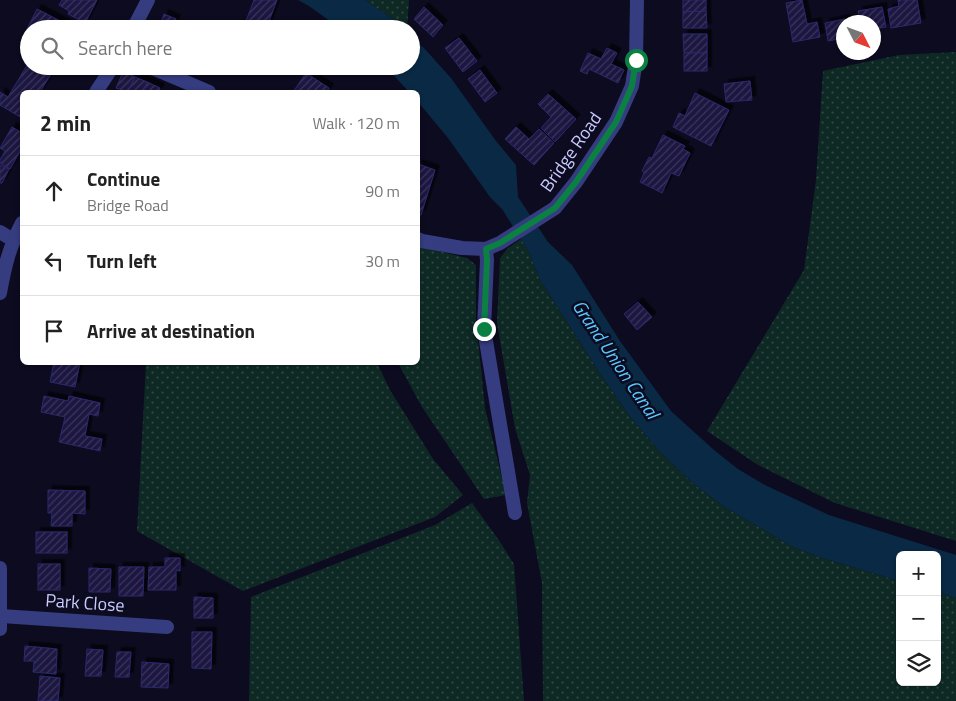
<!DOCTYPE html>
<html lang="en">
<head>
<meta charset="utf-8">
<style>
	body { margin:0; font-family:"Titillium Web",sans-serif; background:#f6f6f6; color:#222 }
	.controls { position:absolute; right:15px; bottom:15px; display:grid; overflow:hidden; border-radius:8px; box-shadow:0 1px 4px #0004 }
	.controls button { width:45px; height:45px; display:grid; place-items:center; padding:0; border:0; border-bottom:1px solid #e0e0e0; background:#fff; color:#222; font:25px sans-serif }
	.compass { position:absolute; left:836px; top:15px; width:45px; height:45px; border-radius:50%; background:#fff; box-shadow:0 1px 4px #0004; rotate:132deg }
	.stop { position:absolute; width:15px; height:15px; margin:-11px; border:4px solid #0b8043; border-radius:50%; background:#fff }
	.stop.end { background:#0b8043; border-color:#fff; box-shadow:0 1px 5px #0008 }
	.list { margin:0; padding:0; list-style:none }
	h2 { display:flex; justify-content:space-between; align-items:center; height:65px; margin:0; padding:0 20px; font-size:21px }
	h2 small { font-size:16px; font-weight:400; color:#767676 }
	.list li { display:grid; grid-template-columns:32px 1fr auto; gap:15px; align-items:center; box-sizing:border-box; height:70px; padding:0 20px; border-top:1px solid #e0e0e0 }
	.list b { display:block; font-size:19px; white-space:nowrap }
	.list p { margin:0; font-size:16px; white-space:nowrap; color:#767676 }
	.list em { font-size:16px; font-style:normal; color:#767676 }
	.icon { flex:none; width:28px; height:28px; fill:none; stroke:currentColor; stroke-width:2; stroke-linecap:round; stroke-linejoin:round }
	.map { position:relative; flex:none; width:956px; height:701px; overflow:hidden }
	.search { position:absolute; background:#fff; box-shadow:0 1px 4px #0004; left:20px; top:20px; width:400px; height:55px; display:flex; align-items:center; gap:12px; box-sizing:border-box; padding:0 18px; border-radius:28px; color:#767676; font-size:19px }
	.panel { position:absolute; background:#fff; box-shadow:0 1px 4px #0004; left:20px; top:90px; width:400px; height:275px; border-radius:8px }
	.map>svg:first-child { display:block }
</style>
</head>
<body>
<div class="map">
<svg width="956" height="701" viewBox="0 0 956 701">
	<defs>
		<pattern id="grass-dots" width="8" height="8" patternUnits="userSpaceOnUse" patternTransform="scale(1.25)"><rect width="8" height="8" fill="#0e2924"/><path d="M2 2h.1M6 6h.1" fill="none" stroke="#304745" stroke-width="1.8" stroke-linecap="round"/></pattern>
		<pattern id="building-hatch" width="6" height="6" patternUnits="userSpaceOnUse" patternTransform="scale(1.25)"><rect width="6" height="6" fill="#1a1740"/><path d="M-1 1l2-2M0 6l6-6M5 7l2-2" fill="none" stroke="#3a375d"/></pattern>
		<filter id="shadow"><feDropShadow dx="4.5" dy="-4.5" stdDeviation="0" flood-color="#0009"/></filter>
	</defs>
	<rect width="100%" height="100%" fill="#0c0b1f"/>
	<g fill="url(#grass-dots)">
		<path d="M 365,0 L 409,0 L 407,29 L 403,29 L 393,19 Z"/>
		<path d="M 956,52 L 956,541 L 835,503 L 758,465 L 707,431 L 804,270 L 816,180 L 823,71 L 899,55 Z"/>
		<path d="M 521,239 L 529,252 L 540,280 L 601,375 L 631,418 L 661,453 L 695,485 L 726,508 L 793,547 L 819,557 L 900,581 L 900,682 L 937,682 L 937,592 L 956,598 L 956,701 L 543,701 L 542,583 L 527,503 L 530,475 L 515,428 L 497,323 L 500,258 L 508,248 Z"/>
		<path d="M 418,246 L 467,258 L 476,265 L 476,320 L 485,408 L 506,495 L 484,499 L 422,407 L 398,363 L 418,362 Z"/>
		<path d="M 146,363 L 377,363 L 390,390 L 433,459 L 463,495 L 435,517 L 243,591 L 137,531 Z"/>
		<path d="M 472,503 L 498,539 L 514,564 L 524,701 L 249,701 L 251,597 L 435,525 Z"/>
	</g>
	<g fill="#0a2944">
		<path d="M 298,0 L 365,0 L 393,19 L 403,29 L 341,29 L 309,6 Z"/>
		<path d="M 411,37 L 424,48 L 451,78 L 496,141 L 516,165 L 518,197 L 548,242 L 572,265 L 620,341 L 671,411 L 714,450 L 738,469 L 765,485 L 829,515 L 956,555 L 956,598 L 937,592 L 937,555 L 900,555 L 900,581 L 819,557 L 793,547 L 726,508 L 695,485 L 661,453 L 631,418 L 601,375 L 540,280 L 529,252 L 502,209 L 490,197 L 448,138 L 418,102 L 418,92 L 409,92 L 385,66 L 411,66 Z"/>
	</g>
	<g fill="url(#building-hatch)" stroke="#2c286d" filter="url(#shadow)">
		<path d="M 62,0 L 97,0 L 85,23 L 68,14 L 69,11 L 59,5 Z"/>
		<path d="M 254,0 L 277,0 L 266,29 L 237,29 L 239,24 L 244,26 Z"/>
		<path d="M 683,0 L 706,0 L 706,11 L 683,12 Z"/>
		<path d="M 802,0 L 807,24 L 817,22 L 820,37 L 793,42 L 786,3 Z"/>
		<path d="M 898,0 L 917,0 L 921,23 L 891,28 L 888,9 L 899,6 Z"/>
		<path d="M 424,7 L 443,25 L 433,37 L 414,19 Z"/>
		<path d="M 882,7 L 886,27 L 874,29 L 874,22 L 860,22 L 858,11 Z"/>
		<path d="M 37,9 L 66,24 L 63,29 L 29,29 L 29,35 L 25,33 Z"/>
		<path d="M 706,11 L 707,28 L 683,28 L 683,12 Z"/>
		<path d="M 164,14 L 176,19 L 172,29 L 159,29 Z"/>
		<path d="M 845,19 L 846,22 L 844,22 L 844,38 L 828,41 L 825,23 Z"/>
		<path d="M 683,34 L 707,34 L 707,53 L 684,53 Z"/>
		<path d="M 459,38 L 477,61 L 463,72 L 445,48 Z"/>
		<path d="M 607,48 L 617,53 L 611,64 L 624,70 L 618,83 L 589,69 L 587,74 L 580,71 L 588,53 L 601,59 Z"/>
		<rect x="684" y="53" width="23" height="18"/>
		<path d="M 29,62 L 29,66 L 50,66 L 54,69 L 40,92 L 22,92 L 22,118 L 0,105 L 0,92 L 8,97 Z"/>
		<path d="M 480,70 L 497,93 L 485,102 L 468,79 Z"/>
		<path d="M 123,72 L 135,77 L 128,92 L 116,88 Z"/>
		<path d="M 306,73 L 329,88 L 327,92 L 293,92 Z"/>
		<path d="M 135,77 L 147,82 L 143,92 L 128,92 Z"/>
		<path d="M 750,81 L 752,100 L 726,102 L 724,84 Z"/>
		<path d="M 147,82 L 160,88 L 158,92 L 143,92 Z"/>
		<path d="M 695,93 L 729,110 L 711,146 L 673,127 L 679,113 L 685,116 Z"/>
		<path d="M 548,94 L 576,119 L 555,142 L 541,128 L 551,117 L 538,104 Z"/>
		<path d="M 12,127 L 22,133 L 22,148 L 10,169 L 0,163 L 0,160 L 5,151 L 0,148 Z"/>
		<path d="M 516,127 L 529,139 L 539,129 L 554,143 L 534,165 L 505,139 Z"/>
		<path d="M 663,135 L 685,146 L 683,149 L 690,153 L 679,176 L 671,173 L 662,193 L 640,182 L 644,173 L 642,171 L 649,157 L 652,158 Z"/>
		<path d="M 418,164 L 435,170 L 421,215 L 418,214 Z"/>
		<path d="M 0,165 L 9,169 L 2,183 L 0,183 Z"/>
		<path d="M 638,302 L 652,317 L 637,330 L 624,314 Z"/>
		<path d="M 54,362 L 80,362 L 75,387 L 50,382 Z"/>
		<path d="M 44,396 L 68,401 L 69,396 L 100,403 L 98,416 L 89,414 L 85,436 L 102,439 L 100,451 L 59,442 L 65,417 L 41,412 Z"/>
		<path d="M 48,490 L 85,491 L 85,514 L 72,513 L 72,526 L 51,526 L 52,513 L 48,513 Z"/>
		<rect x="36" y="532" width="31" height="21"/>
		<path d="M 165,558 L 180,558 L 180,571 L 176,570 L 176,590 L 148,590 L 149,567 L 165,567 Z"/>
		<rect x="38" y="564" width="22" height="26"/>
		<path d="M 119,567 L 144,567 L 143,596 L 119,596 Z"/>
		<path d="M 89,568 L 111,569 L 110,592 L 89,592 Z"/>
		<path d="M 194,597 L 213,598 L 213,618 L 194,618 Z"/>
		<path d="M 192,632 L 212,632 L 211,669 L 192,668 Z"/>
		<path d="M 25,646 L 57,649 L 56,674 L 33,672 L 34,661 L 24,661 Z"/>
		<path d="M 87,649 L 103,650 L 101,676 L 85,676 Z"/>
		<path d="M 117,652 L 131,652 L 129,677 L 115,677 Z"/>
		<path d="M 142,662 L 169,664 L 168,688 L 141,687 Z"/>
		<path d="M 40,676 L 60,678 L 58,701 L 38,701 Z"/>
	</g>
	<g fill="none" stroke-linecap="round" stroke-linejoin="round">
		<g stroke="#353c7f" stroke-width="14">
			<path d="M 133,29 L 148,0"/>
			<path d="M 148,66 L 209,92"/>
			<path d="M 96,92 L 113,66"/>
			<path d="M 0,232 L 13,240"/>
			<path d="M 418,239 L 422,241 L 462,248 L 486,249 L 500,243 L 555,208 L 576,182 L 616,122 L 632,86 L 636,60 L 637,0"/>
			<path d="M 486,249 L 487,260 L 484,329 L 515,513"/>
			<path d="M 0,293 C 5,265 9,248 22,223"/>
			<path d="M 0,568 L 0,629"/>
			<path d="M 1,616 L 167,627"/>
		</g>
	</g>
	<g fill="none" stroke-linecap="round" stroke-linejoin="round">
		<path stroke="#0b8043" stroke-width="6" d="M 484,329 L 487,260 L 486,249 L 500,243 L 555,208 L 576,182 L 616,122 L 632,86 L 636,60"/>
	</g>
	<g text-anchor="middle" stroke-width="5" stroke-linejoin="round" paint-order="stroke">
		<g font-size="18" fill="#c9cbff" stroke="#0c0b1f">
			<text transform="translate(571 152) rotate(-55)" y="6">Bridge Road</text>
			<text transform="translate(85 603) rotate(4)" y="6">Park Close</text>
		</g>
		<g font-size="19" font-style="italic" fill="#57c9ff" stroke="#0c0b1f">
			<text transform="translate(616 359) rotate(56)" y="7">Grand Union Canal</text>
		</g>
	</g>
</svg>
<div class="controls">
<button>+</button>
<button>−</button>
<button><svg class="icon" aria-label="layers" viewBox="0 0 24 24"><path d="M12 4l9 5-9 5-9-5zM3 14l9 5 9-5"/></svg></button>
</div>
<svg class="compass" viewBox="-18 -18 36 36"><path d="M0-13l5 13h-10z" fill="#e53935"/><path d="M0 13l5-13h-10z" fill="#767676"/></svg>
<div class="stop" style="left:636px;top:60px"></div>
<div class="stop end" style="left:484px;top:329px"></div>
<div class="search"><svg class="icon" aria-label="search" viewBox="0 0 24 24"><circle cx="10" cy="10" r="6"/><path d="M15 15l6 6"/></svg>Search here</div>
<section class="panel">
<h2>2 min<small>Walk · 120 m</small></h2>
<ul class="list">
<li><svg class="icon" aria-label="ahead" viewBox="0 0 24 24"><path d="M12 20V5M6 11l6-6 6 6"/></svg><div><b>Continue</b><p>Bridge Road</p></div><em>90 m</em></li>
<li><svg class="icon" aria-label="left" viewBox="0 0 24 24"><path d="M17 20v-9H6M10 6l-5 5 5 5"/></svg><div><b>Turn left</b></div><em>30 m</em></li>
<li><svg class="icon" aria-label="arrive" viewBox="0 0 24 24"><path d="M6 21V4h12l-3 4 3 4H6"/></svg><div><b>Arrive at destination</b></div></li>
</ul>
</section>
</div>
</body>
</html>
